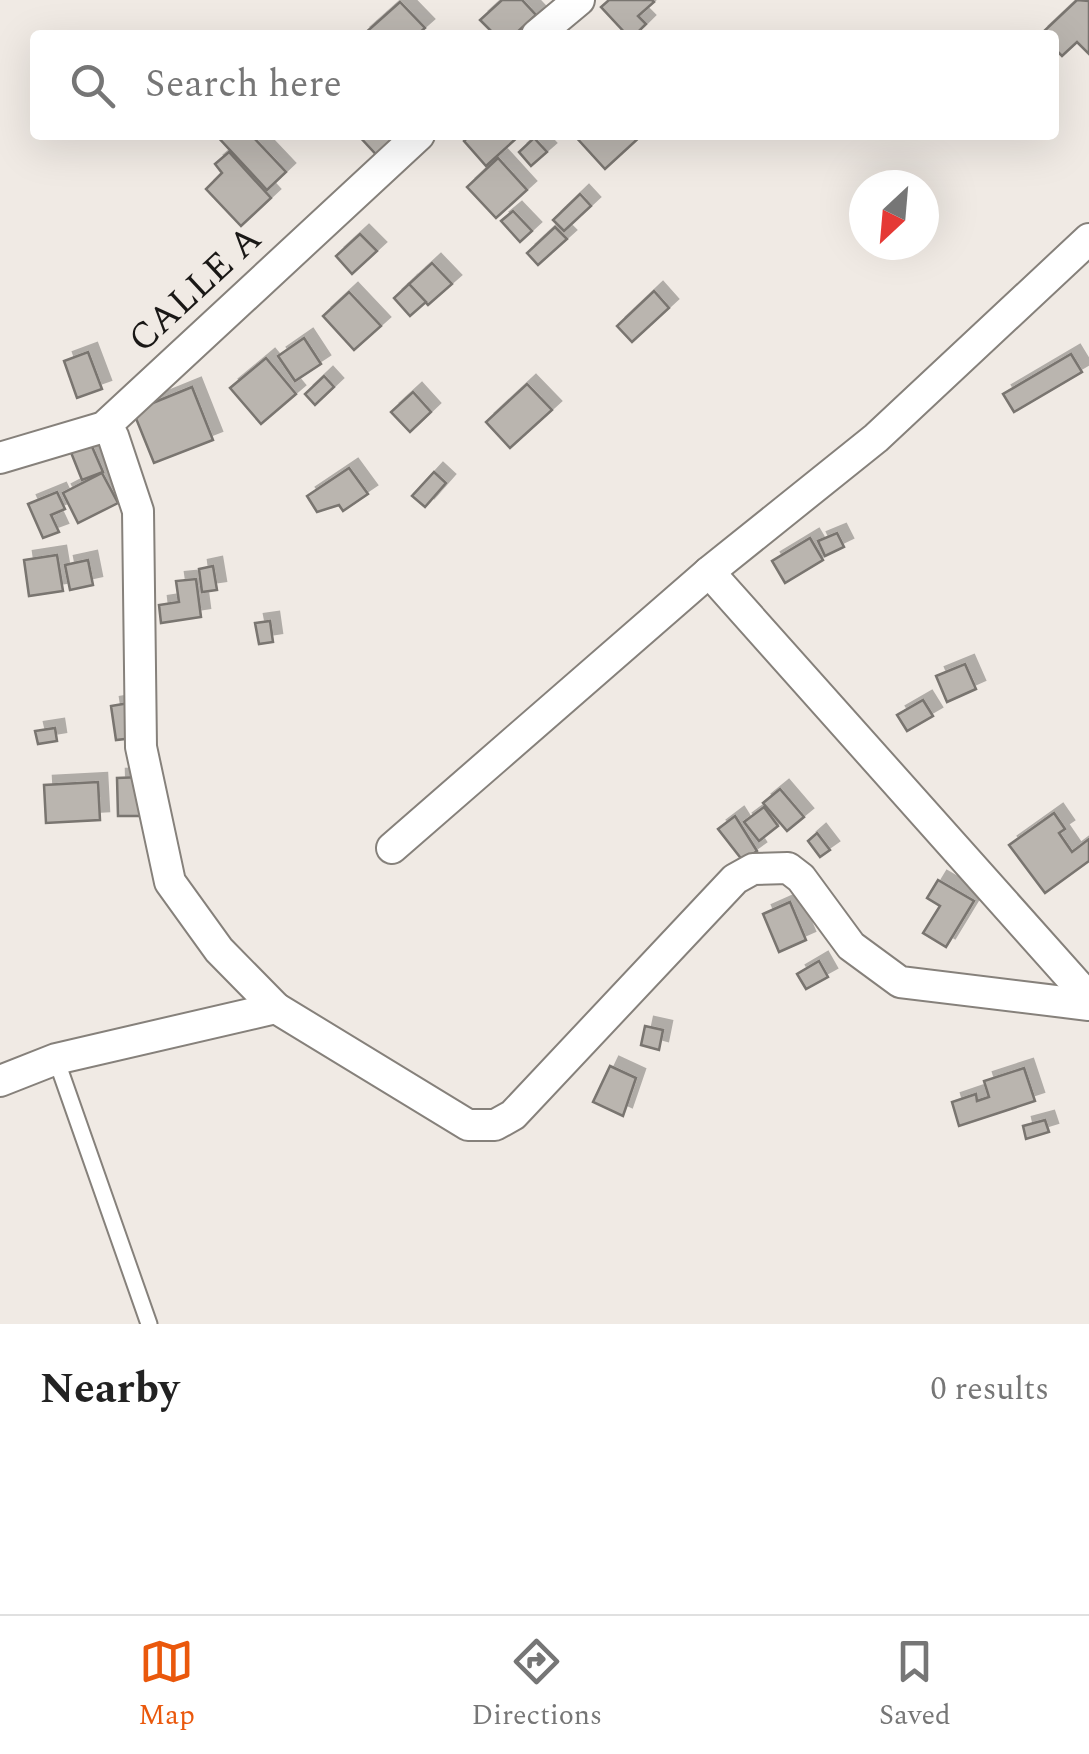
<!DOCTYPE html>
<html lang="en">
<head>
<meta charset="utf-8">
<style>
	body { margin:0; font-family:Spectral,serif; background:#f2f2f2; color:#222 }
	.compass { position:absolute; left:849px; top:170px; width:90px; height:90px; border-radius:50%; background:#fff; box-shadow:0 10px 40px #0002; rotate:206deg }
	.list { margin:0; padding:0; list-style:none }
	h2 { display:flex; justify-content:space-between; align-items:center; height:130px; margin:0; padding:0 40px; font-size:42px }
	h2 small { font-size:32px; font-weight:400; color:#767676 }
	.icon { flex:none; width:55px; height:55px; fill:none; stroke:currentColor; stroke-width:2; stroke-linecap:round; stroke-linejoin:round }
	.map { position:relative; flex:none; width:1089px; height:1324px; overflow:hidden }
	.search { position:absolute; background:#fff; box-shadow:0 10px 40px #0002; left:30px; right:30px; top:30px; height:110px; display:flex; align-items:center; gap:25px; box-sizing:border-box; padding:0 35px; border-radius:10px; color:#767676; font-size:38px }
	.sheet { height:290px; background:#fff }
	nav { display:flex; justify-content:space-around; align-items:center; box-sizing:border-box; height:140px; border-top:2px solid #e0e0e0; background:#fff; font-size:28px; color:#767676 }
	nav a { display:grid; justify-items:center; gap:5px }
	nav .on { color:#ea580c }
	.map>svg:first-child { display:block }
</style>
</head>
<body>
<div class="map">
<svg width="1089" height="1324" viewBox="0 0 1089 1324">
	<defs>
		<filter id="shadow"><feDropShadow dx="9" dy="-9" stdDeviation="0" flood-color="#0004"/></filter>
	</defs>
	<rect width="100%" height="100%" fill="#f0eae4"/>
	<g fill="#bab5af" stroke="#79746f" stroke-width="2.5" filter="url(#shadow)">
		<path d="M 502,0 L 522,0 L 536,15 L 514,35 L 495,35 L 480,20 Z"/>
		<path d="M 609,0 L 652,0 L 654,2 L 638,16 L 646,24 L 635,35 L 627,35 L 601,7 Z"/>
		<path d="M 1077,0 L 1089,1 L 1089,54 L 1077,42 L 1062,56 L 1054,48 L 1054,35 L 1041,34 Z"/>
		<path d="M 400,2 L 425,28 L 417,35 L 363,35 Z"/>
		<path d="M 216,135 L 251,135 L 286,172 L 267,190 Z"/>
		<path d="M 358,135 L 400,135 L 383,162 Z"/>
		<path d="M 470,135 L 520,135 L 486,166 L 464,141 Z"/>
		<path d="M 574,135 L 642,135 L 605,169 Z"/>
		<path d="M 534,138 L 547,152 L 531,166 L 519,152 Z"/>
		<path d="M 229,152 L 271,198 L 241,226 L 206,189 L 222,173 L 215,164 Z"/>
		<path d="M 498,158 L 527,190 L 496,218 L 467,187 Z"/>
		<path d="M 580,194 L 591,206 L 564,231 L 553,220 Z"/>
		<path d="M 513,211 L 532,231 L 520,242 L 501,221 Z"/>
		<path d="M 555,227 L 567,239 L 538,265 L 527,253 Z"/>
		<path d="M 360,234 L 377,251 L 352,274 L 336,256 Z"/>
		<path d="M 432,263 L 452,284 L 428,305 L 409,284 Z"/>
		<path d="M 409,284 L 426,302 L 410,316 L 394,298 Z"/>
		<path d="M 654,291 L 669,308 L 632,342 L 617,326 Z"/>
		<path d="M 349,292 L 381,326 L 354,350 L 323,316 Z"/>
		<path d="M 304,338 L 321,364 L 295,381 L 278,356 Z"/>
		<path d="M 88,352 L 102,389 L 77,398 L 64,361 Z"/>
		<path d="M 1071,354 L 1082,372 L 1014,412 L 1003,394 Z"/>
		<path d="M 266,358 L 296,394 L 261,424 L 230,388 Z"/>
		<path d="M 324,376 L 334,387 L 315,405 L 305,394 Z"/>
		<path d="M 527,384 L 552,410 L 510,448 L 486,422 Z"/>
		<path d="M 192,387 L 213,440 L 154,463 L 133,411 Z"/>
		<path d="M 413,392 L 431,412 L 410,432 L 391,412 Z"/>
		<path d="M 90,442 L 103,472 L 82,480 L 70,450 Z"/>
		<path d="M 349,468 L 368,494 L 343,511 L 339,505 L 317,512 L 307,496 Z"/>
		<path d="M 434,472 L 446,483 L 425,507 L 412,496 Z"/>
		<path d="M 102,473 L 118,503 L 78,523 L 63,493 Z"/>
		<path d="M 57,492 L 65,509 L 51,515 L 59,532 L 43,538 L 28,504 Z"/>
		<path d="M 837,533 L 844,547 L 825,556 L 818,541 Z"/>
		<path d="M 810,538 L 823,560 L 785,583 L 772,561 Z"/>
		<path d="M 57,555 L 63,591 L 29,596 L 24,560 Z"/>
		<path d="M 88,560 L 93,585 L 70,590 L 65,565 Z"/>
		<path d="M 213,566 L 217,590 L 202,592 L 199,569 Z"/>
		<path d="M 196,579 L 201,617 L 161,623 L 159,605 L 179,602 L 176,581 Z"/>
		<path d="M 270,621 L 273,642 L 259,644 L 255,623 Z"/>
		<path d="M 965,664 L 976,689 L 947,702 L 936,676 Z"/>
		<path d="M 923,700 L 933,716 L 907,731 L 897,715 Z"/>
		<path d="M 129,703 L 134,738 L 116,740 L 111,706 Z"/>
		<path d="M 55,728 L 57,741 L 38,744 L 35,731 Z"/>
		<path d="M 142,777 L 143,816 L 118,816 L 117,778 Z"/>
		<path d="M 98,782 L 100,820 L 46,823 L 44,785 Z"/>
		<path d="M 780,789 L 804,817 L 787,831 L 763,803 Z"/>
		<path d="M 764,807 L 778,826 L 759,841 L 744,822 Z"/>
		<path d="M 1054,813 L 1065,829 L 1059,833 L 1072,852 L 1089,839 L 1089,861 L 1045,893 L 1009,845 Z"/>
		<path d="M 735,816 L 757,851 L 743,861 L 718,829 Z"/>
		<path d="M 817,833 L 830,850 L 820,857 L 808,841 Z"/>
		<path d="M 938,880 L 974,901 L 946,947 L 923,933 L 940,906 L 927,898 Z"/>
		<path d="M 790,902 L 806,940 L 779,952 L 763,914 Z"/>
		<path d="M 819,961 L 828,977 L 806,989 L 797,974 Z"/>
		<path d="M 645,1026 L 663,1030 L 659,1050 L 641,1045 Z"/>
		<path d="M 610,1066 L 636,1078 L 623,1116 L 593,1102 Z"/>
		<path d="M 1024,1068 L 1035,1101 L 959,1126 L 952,1102 L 976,1094 L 977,1101 L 989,1097 L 984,1081 Z"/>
		<path d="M 1045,1120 L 1049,1132 L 1026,1139 L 1023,1126 Z"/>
	</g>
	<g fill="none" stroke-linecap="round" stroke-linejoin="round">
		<defs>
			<path id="lane" d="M 56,1059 L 149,1324"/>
			<g id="street">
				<path d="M 537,35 L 579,0"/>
				<path d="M 104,427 L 113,436 L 138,511 L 141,747 L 170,882 L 219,950 L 276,1008 L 468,1125 L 495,1125 L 513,1115 L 735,879 L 753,869 L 788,868 L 801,878 L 851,946 L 900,982 L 1089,1005"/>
				<path d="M 0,458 L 104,427 L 419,135"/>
				<path d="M 709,572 L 1089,998"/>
				<path d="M 392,848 L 709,572 L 876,438 L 1089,239"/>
				<path d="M 0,1081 L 56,1059 L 276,1008"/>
			</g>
		</defs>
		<use href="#lane" stroke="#86817b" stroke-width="19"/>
		<use href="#street" stroke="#86817b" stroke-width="34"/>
		<use href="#lane" stroke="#fff" stroke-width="15"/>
		<use href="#street" stroke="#fff" stroke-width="30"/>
	</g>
	<g text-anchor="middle" stroke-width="9" stroke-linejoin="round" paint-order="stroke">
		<g font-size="38" fill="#1a1816" stroke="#f0eae4">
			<text transform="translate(194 288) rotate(-43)" y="13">CALLE A</text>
		</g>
	</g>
</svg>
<svg class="compass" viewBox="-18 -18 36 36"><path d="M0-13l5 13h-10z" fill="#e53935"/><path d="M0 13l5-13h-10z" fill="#767676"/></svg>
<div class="search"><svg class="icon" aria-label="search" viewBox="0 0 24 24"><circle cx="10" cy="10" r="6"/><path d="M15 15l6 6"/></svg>Search here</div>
</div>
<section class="sheet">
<h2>Nearby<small>0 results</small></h2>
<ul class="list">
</ul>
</section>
<nav>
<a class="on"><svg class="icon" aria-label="map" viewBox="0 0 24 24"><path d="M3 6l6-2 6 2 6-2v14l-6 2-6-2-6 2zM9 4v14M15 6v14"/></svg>Map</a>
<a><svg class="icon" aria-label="directions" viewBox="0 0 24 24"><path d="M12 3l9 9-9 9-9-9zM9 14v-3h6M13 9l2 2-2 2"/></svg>Directions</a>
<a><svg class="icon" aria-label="saved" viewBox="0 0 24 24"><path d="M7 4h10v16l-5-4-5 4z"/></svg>Saved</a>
</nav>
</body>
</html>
